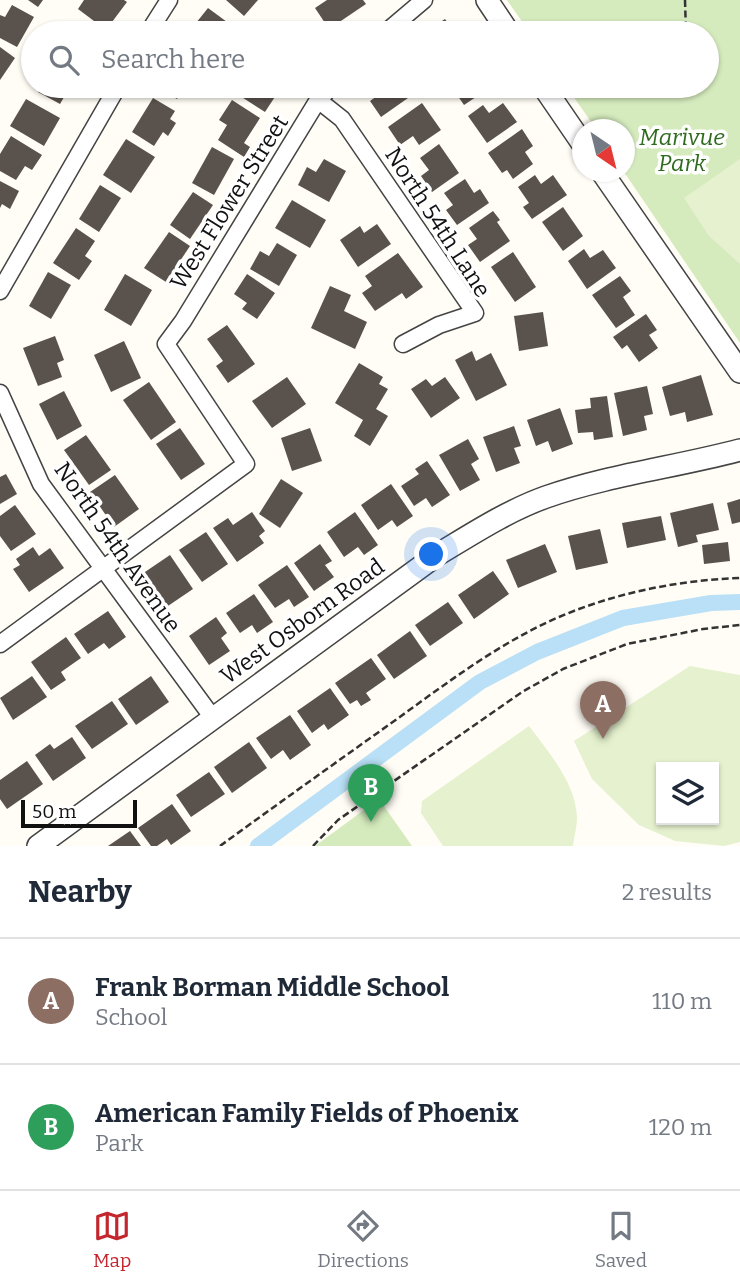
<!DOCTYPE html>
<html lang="en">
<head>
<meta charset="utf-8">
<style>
	body { margin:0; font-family:Bitter,serif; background:#f6f6f7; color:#1f2937 }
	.controls { position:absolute; right:21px; bottom:21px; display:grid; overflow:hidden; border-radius:0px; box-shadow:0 2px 5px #0004 }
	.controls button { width:63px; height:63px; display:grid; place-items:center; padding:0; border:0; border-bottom:2px solid #e0e1e3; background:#fff; color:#1f2937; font:35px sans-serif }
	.compass { position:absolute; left:572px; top:119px; width:63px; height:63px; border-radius:50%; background:#fff; box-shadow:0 2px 5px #0004; rotate:145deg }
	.scale { position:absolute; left:21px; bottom:18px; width:116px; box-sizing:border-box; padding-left:7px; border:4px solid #111; border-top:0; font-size:19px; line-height:24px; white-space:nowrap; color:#111; -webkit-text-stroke:5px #fff; paint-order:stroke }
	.you { position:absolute; left:432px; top:555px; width:24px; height:24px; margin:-18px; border:5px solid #fff; border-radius:50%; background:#1a73e8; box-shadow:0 0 0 10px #1a73e833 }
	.badge { display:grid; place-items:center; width:46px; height:46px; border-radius:50%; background:#c4262e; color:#fff; font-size:23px; font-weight:700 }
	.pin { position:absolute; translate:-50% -58px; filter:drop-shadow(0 2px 4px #0008) }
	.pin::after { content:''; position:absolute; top:37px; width:24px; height:21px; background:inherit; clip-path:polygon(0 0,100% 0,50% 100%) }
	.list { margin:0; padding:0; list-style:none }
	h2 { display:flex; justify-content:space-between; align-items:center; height:91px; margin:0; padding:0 28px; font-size:30px }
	h2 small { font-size:23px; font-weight:400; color:#747a83 }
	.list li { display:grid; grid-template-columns:46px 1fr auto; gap:21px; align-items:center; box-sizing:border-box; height:126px; padding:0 28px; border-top:2px solid #e0e1e3 }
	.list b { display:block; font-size:26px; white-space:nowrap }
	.list p { margin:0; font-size:23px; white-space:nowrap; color:#747a83 }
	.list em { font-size:23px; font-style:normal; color:#747a83 }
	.icon { flex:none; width:38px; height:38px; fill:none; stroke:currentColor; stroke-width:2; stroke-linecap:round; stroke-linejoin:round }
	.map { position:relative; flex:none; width:740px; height:846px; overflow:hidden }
	.search { position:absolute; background:#fff; box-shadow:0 2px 5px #0004; left:21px; right:21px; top:21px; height:77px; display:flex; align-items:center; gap:18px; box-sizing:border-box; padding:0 24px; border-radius:38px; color:#747a83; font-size:26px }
	.sheet { height:343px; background:#fff }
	nav { display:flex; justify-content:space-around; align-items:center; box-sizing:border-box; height:98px; border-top:2px solid #e0e1e3; background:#fff; font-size:19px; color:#747a83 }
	nav a { display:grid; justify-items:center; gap:4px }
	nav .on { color:#c4262e }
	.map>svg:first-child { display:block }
</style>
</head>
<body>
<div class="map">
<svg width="740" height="846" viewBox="0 0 740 846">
	<rect width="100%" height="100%" fill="#fffdf5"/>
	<g fill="#d5ebbd">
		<path d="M 507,0 L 740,0 L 740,343 L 624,172 L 624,130 L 596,129 L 566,86 L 707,86 L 707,33 L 530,33 Z"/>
		<path d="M 379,799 L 412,846 L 315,846 Z"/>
	</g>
	<g fill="#e6f2cf" fill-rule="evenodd">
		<path d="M 740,159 L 740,264 L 709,236 L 684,198 Z"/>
		<path d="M 690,666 L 740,675 L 740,842 L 724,846 L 675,841 L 639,825 L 592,779 L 574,741 ZM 714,767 L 714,820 L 661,820 L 661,767 Z"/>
		<path d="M 529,726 C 549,753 576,783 577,818 C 577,827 574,837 573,846 L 443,846 L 421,813 L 422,801 Z"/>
	</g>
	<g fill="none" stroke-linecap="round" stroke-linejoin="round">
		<path stroke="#b9e0f7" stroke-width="16" d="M 258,846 L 480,682 L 537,652 L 623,618 L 711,603 L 740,602"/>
	</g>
	<g fill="#5a524d">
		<path d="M 28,0 L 43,0 L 38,7 Z"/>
		<path d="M 84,0 L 124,0 L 127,2 L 106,30 L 78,9 Z"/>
		<path d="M 226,0 L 258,0 L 244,16 Z"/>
		<path d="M 327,0 L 363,0 L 366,4 L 329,29 L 315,8 Z"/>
		<path d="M 12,5 L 34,17 L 17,47 L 0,38 L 0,15 L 5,17 Z"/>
		<path d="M 208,8 L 227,22 L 218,33 L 188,33 Z"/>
		<path d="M 445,19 L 455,33 L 424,33 Z"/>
		<path d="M 306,21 L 316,33 L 290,33 Z"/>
		<path d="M 77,23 L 91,33 L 69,33 Z"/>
		<path d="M 0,47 L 15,58 L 0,80 Z"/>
		<path d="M 41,86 L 81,86 L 75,96 L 67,92 L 60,104 L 38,92 Z"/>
		<path d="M 154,86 L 185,86 L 177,99 Z"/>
		<path d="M 242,86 L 282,86 L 265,112 L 237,94 Z"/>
		<path d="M 370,86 L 400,86 L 408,98 L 381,117 L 370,101 L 377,96 Z"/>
		<path d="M 451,86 L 477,86 L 482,93 L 464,105 Z"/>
		<path d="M 153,98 L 175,111 L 170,119 L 176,123 L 168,136 L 163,132 L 154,146 L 132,132 Z"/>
		<path d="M 26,99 L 60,118 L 44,146 L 10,126 Z"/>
		<path d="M 232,100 L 260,118 L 244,143 L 250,147 L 244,157 L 218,140 L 227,125 L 219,120 Z"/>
		<path d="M 422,103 L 441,130 L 419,145 L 413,136 L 400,145 L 388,127 Z"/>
		<path d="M 503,103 L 517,122 L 487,143 L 468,116 L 483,105 L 489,113 Z"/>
		<path d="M 522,129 L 533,146 L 525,152 L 533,164 L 513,179 L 507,170 L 502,173 L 488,153 Z"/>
		<path d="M 11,136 L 42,155 L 32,170 L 25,166 L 16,180 L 0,171 L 0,154 Z"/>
		<path d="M 126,139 L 155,157 L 131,193 L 103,175 Z"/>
		<path d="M 439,144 L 459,173 L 432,192 L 421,176 L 429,170 L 420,158 Z"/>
		<path d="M 212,147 L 234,159 L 214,195 L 192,183 Z"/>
		<path d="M 324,159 L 346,171 L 329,202 L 298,185 L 307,167 L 316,172 Z"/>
		<path d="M 535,175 L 541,184 L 553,175 L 567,195 L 532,219 L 523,207 L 529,203 L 518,187 Z"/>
		<path d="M 465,179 L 474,193 L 480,189 L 489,203 L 457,225 L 446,210 L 453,205 L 444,193 Z"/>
		<path d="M 0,181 L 19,191 L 10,209 L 2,204 L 0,208 Z"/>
		<path d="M 100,185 L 121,198 L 99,232 L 79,219 Z"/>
		<path d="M 193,192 L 213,205 L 190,239 L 170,225 Z"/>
		<path d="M 292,200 L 326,220 L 310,248 L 275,228 Z"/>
		<path d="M 563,207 L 583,236 L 563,251 L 542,222 Z"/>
		<path d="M 493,211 L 500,220 L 497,222 L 510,241 L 480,262 L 468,245 L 477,239 L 469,228 Z"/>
		<path d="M 377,224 L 391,244 L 358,267 L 340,240 L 360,226 L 364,233 Z"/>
		<path d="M 76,228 L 95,241 L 85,256 L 92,261 L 79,280 L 53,263 Z"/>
		<path d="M 169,232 L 190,246 L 166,282 L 144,268 Z"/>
		<path d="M 277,243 L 297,255 L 279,286 L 250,269 L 260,251 L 269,256 Z"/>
		<path d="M 584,249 L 590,258 L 603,250 L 616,268 L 587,289 L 568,261 Z"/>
		<path d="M 513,252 L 536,287 L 515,302 L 491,267 Z"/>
		<path d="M 398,253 L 423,287 L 406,299 L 402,293 L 375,311 L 362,293 L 372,286 L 365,276 Z"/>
		<path d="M 48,272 L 71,285 L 51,319 L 29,306 Z"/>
		<path d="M 125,274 L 152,290 L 131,326 L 104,310 Z"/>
		<path d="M 247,274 L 275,293 L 257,319 L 242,309 L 247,303 L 234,294 Z"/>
		<path d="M 620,276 L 631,291 L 623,297 L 635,315 L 616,328 L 592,295 Z"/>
		<path d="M 330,286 L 351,295 L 344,311 L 367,322 L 355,349 L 311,328 Z"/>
		<path d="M 543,312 L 548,346 L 519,351 L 514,316 Z"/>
		<path d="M 646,314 L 657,330 L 649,335 L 658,348 L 639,362 L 627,345 L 622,349 L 613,337 Z"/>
		<path d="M 227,325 L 255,364 L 228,383 L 216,366 L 223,361 L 207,339 Z"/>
		<path d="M 55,336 L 64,360 L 57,363 L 62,377 L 38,386 L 23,348 Z"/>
		<path d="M 124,341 L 141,378 L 111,392 L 94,355 Z"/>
		<path d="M 472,351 L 476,361 L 491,353 L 507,385 L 476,401 L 455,360 Z"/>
		<path d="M 359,363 L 383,377 L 379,384 L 388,389 L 376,409 L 388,416 L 370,446 L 354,436 L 363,420 L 335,403 Z"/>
		<path d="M 701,375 L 713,415 L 687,422 L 685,412 L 670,416 L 662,387 Z"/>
		<path d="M 287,377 L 306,404 L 272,428 L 252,401 Z"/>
		<path d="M 445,377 L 460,398 L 431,418 L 411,389 L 426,379 L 432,386 Z"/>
		<path d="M 149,382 L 176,422 L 151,440 L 123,400 Z"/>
		<path d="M 647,386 L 653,414 L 644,416 L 647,430 L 623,436 L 614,393 Z"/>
		<path d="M 64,391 L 82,426 L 57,440 L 39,404 Z"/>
		<path d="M 607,396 L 613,437 L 594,440 L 593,432 L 578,433 L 575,410 L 591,408 L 590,398 Z"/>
		<path d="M 560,408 L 573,444 L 552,452 L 548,441 L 536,446 L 527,420 Z"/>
		<path d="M 514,426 L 521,446 L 514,448 L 520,463 L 496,472 L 483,437 Z"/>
		<path d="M 180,428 L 205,464 L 181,480 L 156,444 Z"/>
		<path d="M 310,428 L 322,461 L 292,471 L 281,438 Z"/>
		<path d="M 86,435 L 111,470 L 89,485 L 64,450 Z"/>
		<path d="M 468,439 L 479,459 L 471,464 L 480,480 L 460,491 L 439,455 Z"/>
		<path d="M 427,461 L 450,495 L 432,507 L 426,498 L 414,506 L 401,486 L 419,474 L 415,469 Z"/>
		<path d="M 6,474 L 17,494 L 0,504 L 0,477 Z"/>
		<path d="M 115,475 L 139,509 L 114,527 L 90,492 Z"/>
		<path d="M 281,479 L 303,493 L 280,528 L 259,514 Z"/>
		<path d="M 391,484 L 413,516 L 397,527 L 392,520 L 378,530 L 361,505 Z"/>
		<path d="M 740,499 L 740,522 L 732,524 L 727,503 Z"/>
		<path d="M 713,503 L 719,530 L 696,535 L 698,542 L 678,547 L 670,513 Z"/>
		<path d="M 15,505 L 36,534 L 11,551 L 0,536 L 0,516 Z"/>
		<path d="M 252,512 L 265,531 L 259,536 L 264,543 L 237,562 L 213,528 L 228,518 L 233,525 Z"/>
		<path d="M 355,512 L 378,545 L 364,555 L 358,547 L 344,557 L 327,532 Z"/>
		<path d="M 661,516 L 666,540 L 627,548 L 622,523 Z"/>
		<path d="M 600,529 L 608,563 L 576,570 L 568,536 Z"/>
		<path d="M 206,532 L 228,564 L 202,582 L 179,550 Z"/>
		<path d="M 728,542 L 730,561 L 704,564 L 702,545 Z"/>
		<path d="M 320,544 L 332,561 L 325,565 L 334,577 L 314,591 L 294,563 Z"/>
		<path d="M 545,544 L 557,572 L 518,588 L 506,560 Z"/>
		<path d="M 33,547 L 39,556 L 50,548 L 64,568 L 29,592 L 13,569 L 20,565 L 16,559 Z"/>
		<path d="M 170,555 L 193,589 L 165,608 L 142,574 Z"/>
		<path d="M 287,565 L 309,597 L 294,607 L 289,599 L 275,608 L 258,585 Z"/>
		<path d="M 493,571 L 509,594 L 474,619 L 458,595 Z"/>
		<path d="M 254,594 L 273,622 L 257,633 L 252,625 L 240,633 L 226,613 Z"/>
		<path d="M 448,602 L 463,623 L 430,646 L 415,625 Z"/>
		<path d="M 108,611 L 126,637 L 109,649 L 104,643 L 88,654 L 74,634 Z"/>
		<path d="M 216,617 L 227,633 L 221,638 L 230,651 L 209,665 L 189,636 Z"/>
		<path d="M 410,631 L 427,656 L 394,679 L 377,655 Z"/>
		<path d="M 66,637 L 81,658 L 61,672 L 66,680 L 51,690 L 31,662 Z"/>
		<path d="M 371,658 L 386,679 L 366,693 L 371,700 L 361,706 L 357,700 L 350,704 L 335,683 Z"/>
		<path d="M 32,676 L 47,697 L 13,720 L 0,698 Z"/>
		<path d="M 151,676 L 169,702 L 136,725 L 118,699 Z"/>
		<path d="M 330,688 L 349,715 L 328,730 L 324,724 L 312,733 L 297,711 Z"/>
		<path d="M 112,701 L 128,724 L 92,749 L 75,726 Z"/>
		<path d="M 290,715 L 311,745 L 290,760 L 283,750 L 271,759 L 256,738 Z"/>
		<path d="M 72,737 L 86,758 L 53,781 L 35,755 L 50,744 L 54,749 Z"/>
		<path d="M 249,742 L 267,768 L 232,793 L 214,767 Z"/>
		<path d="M 27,761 L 43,784 L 7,809 L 0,799 L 0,780 Z"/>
		<path d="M 209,772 L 225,794 L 191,817 L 176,795 Z"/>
		<path d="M 172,804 L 191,831 L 171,845 L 167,839 L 157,846 L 151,846 L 138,828 Z"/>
		<path d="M 130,831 L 141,846 L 108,846 Z"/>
	</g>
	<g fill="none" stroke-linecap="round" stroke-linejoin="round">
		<defs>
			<g id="minor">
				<path d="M 148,33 L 169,0"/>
				<path d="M 385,33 L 424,0"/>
				<path d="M 318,100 L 342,119 L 475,313 L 439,325 L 403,344"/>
				<path d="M 0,291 L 118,86"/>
				<path d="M 0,393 L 41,484 L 213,718"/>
				<path d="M 0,644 L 246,464 L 166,344 L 183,321 L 318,100 L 332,86"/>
			</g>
			<g id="tertiary">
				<path d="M 487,0 L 509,33"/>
				<path d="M 543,86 L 582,143"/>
				<path d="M 602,172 L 740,372"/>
				<path d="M 38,846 L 437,555 C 472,534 507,511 546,497 C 609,475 676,467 740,450"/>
			</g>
		</defs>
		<use href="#minor" stroke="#444" stroke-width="19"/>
		<use href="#tertiary" stroke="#444" stroke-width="24"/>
		<g stroke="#333" stroke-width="2.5" stroke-dasharray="7 3.5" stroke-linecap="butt">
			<path d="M 685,0 L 686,33"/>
			<path d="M 220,846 C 279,803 338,761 397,719 C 448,682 501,642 559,617 C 615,593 679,580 740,578"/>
			<path d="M 313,846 L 338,820 L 522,692 L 563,669 L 627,644 L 703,629 L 740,625"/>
		</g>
		<use href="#minor" stroke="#fff" stroke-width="16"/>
		<use href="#tertiary" stroke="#fff" stroke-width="21"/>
	</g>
	<g text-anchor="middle" stroke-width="7" stroke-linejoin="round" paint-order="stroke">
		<g font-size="23" font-style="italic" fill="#2f6b1f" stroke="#fff">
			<text x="682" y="145">Marivue<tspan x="682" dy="26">Park</tspan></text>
		</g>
		<g font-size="23" fill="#111" stroke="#fff">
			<text transform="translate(229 202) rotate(-58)" y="8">West Flower Street</text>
			<text transform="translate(438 222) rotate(57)" y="8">North 54th Lane</text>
			<text transform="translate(118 547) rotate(55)" y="8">North 54th Avenue</text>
			<text transform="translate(302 621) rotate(-36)" y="8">West Osborn Road</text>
		</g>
	</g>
</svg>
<div class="controls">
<button><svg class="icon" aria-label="layers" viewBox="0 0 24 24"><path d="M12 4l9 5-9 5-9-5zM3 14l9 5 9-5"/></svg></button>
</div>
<svg class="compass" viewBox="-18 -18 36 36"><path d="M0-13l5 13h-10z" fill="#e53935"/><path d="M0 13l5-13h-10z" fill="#747a83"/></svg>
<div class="scale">50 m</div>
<div class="you"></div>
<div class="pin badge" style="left:603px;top:739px;background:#8d6e63">A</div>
<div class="pin badge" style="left:371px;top:822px;background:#2e9e5b">B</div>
<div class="search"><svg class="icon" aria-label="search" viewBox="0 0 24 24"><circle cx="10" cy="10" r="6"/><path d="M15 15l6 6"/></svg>Search here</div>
</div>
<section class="sheet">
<h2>Nearby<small>2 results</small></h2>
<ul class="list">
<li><span class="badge" style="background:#8d6e63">A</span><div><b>Frank Borman Middle School</b><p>School</p></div><em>110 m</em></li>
<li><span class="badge" style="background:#2e9e5b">B</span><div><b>American Family Fields of Phoenix</b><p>Park</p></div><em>120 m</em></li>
</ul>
</section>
<nav>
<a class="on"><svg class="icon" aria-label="map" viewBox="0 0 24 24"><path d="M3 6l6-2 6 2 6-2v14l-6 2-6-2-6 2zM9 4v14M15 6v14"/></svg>Map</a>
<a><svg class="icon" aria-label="directions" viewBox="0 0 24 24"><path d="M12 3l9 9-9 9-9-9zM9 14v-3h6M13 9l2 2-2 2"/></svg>Directions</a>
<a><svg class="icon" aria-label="saved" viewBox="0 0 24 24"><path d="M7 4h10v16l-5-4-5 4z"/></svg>Saved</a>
</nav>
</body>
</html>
